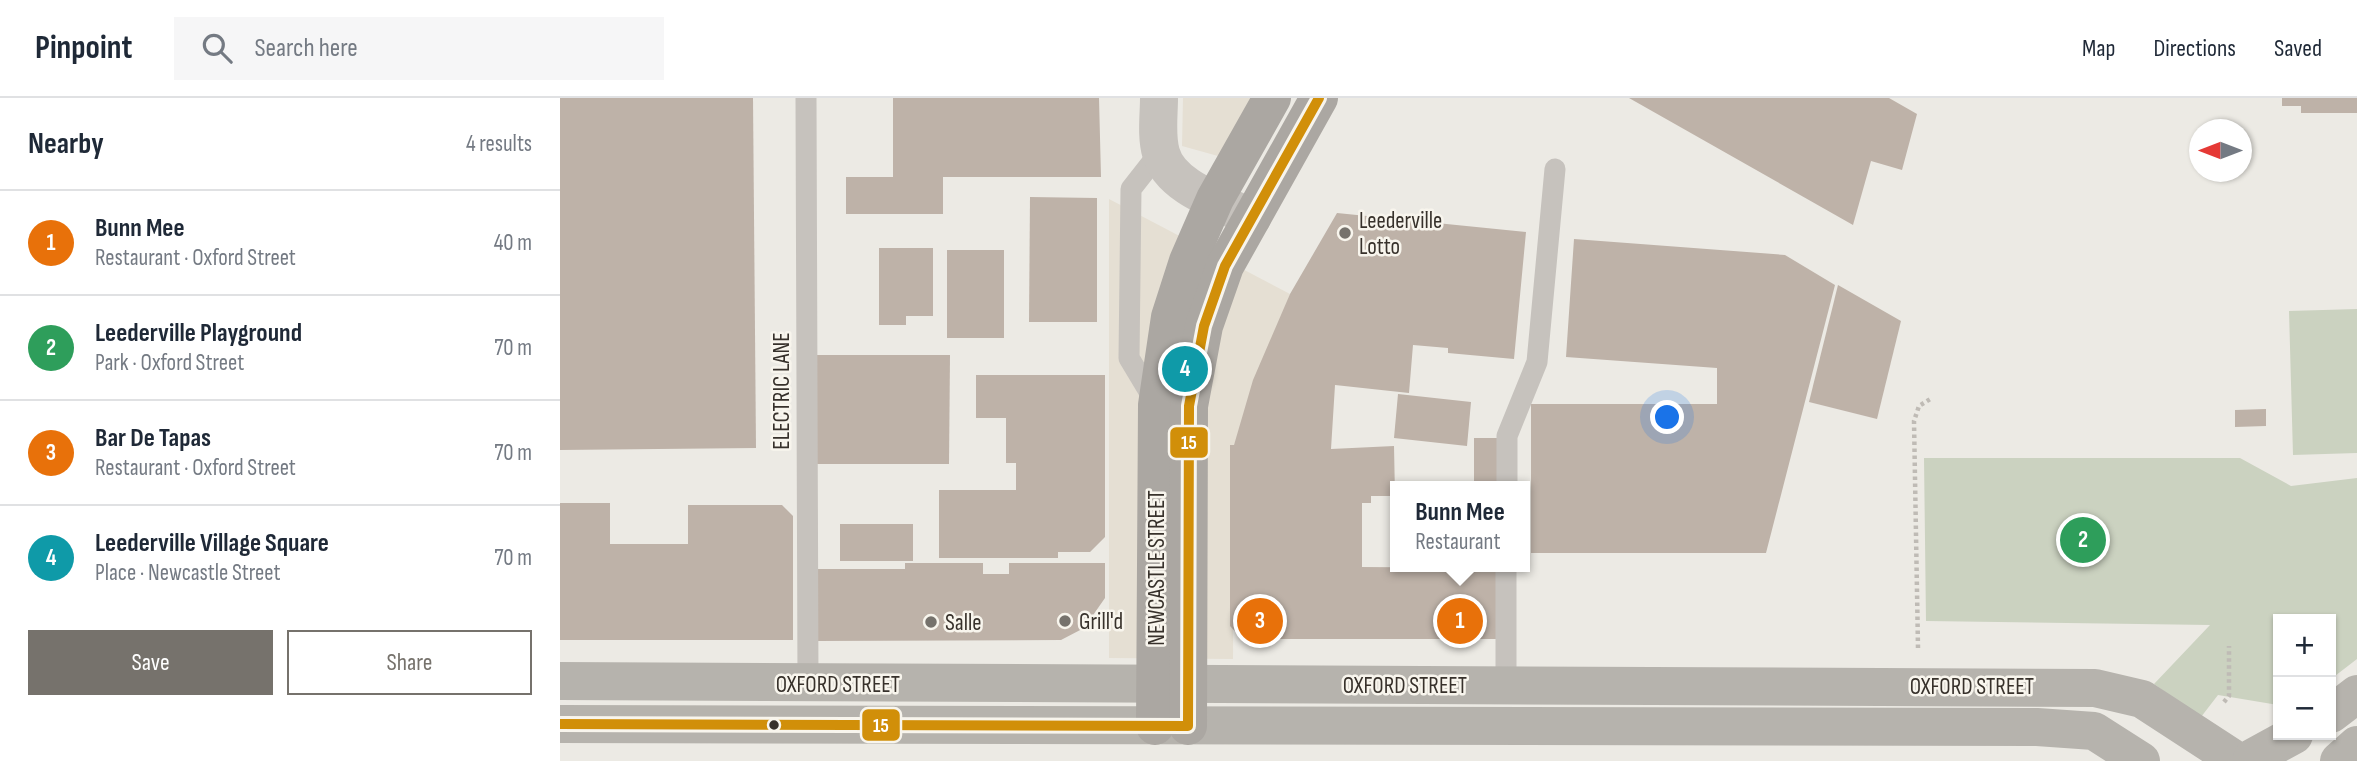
<!DOCTYPE html>
<html lang="en">
<head>
<meta charset="utf-8">
<style>
	body { margin:0; font-family:"Sofia Sans Condensed",sans-serif; background:#f6f6f7; color:#1f2937 }
	.controls { position:absolute; right:21px; bottom:21px; display:grid; overflow:hidden; border-radius:0px; box-shadow:0 2px 5px #0004 }
	.controls button { width:63px; height:63px; display:grid; place-items:center; padding:0; border:0; border-bottom:2px solid #e0e1e3; background:#fff; color:#1f2937; font:35px sans-serif }
	.compass { position:absolute; left:1629px; top:21px; width:63px; height:63px; border-radius:50%; background:#fff; box-shadow:0 2px 5px #0004; rotate:270deg }
	.you { position:absolute; left:1108px; top:320px; width:24px; height:24px; margin:-18px; border:5px solid #fff; border-radius:50%; background:#1a73e8; box-shadow:0 0 0 10px #1a73e833 }
	.badge { display:grid; place-items:center; width:46px; height:46px; border-radius:50%; background:#76726c; color:#fff; font-size:23px; font-weight:700 }
	.pin { position:absolute; translate:-50% -50%; border:4px solid #fff; box-shadow:0 2px 7px #0006 }
	.popup { position:absolute; left:830px; top:383px; width:140px; height:91px; box-sizing:border-box; display:grid; place-content:center; border-radius:0px; background:#fff; filter:drop-shadow(0 2px 5px #0005); font-size:23px; white-space:nowrap; color:#747a83 }
	.popup b { font-size:26px; color:#1f2937 }
	.popup::after { content:''; position:absolute; left:50%; top:100%; margin-left:-14px; border:14px solid transparent; border-top-color:#fff }
	.list { margin:0; padding:0; list-style:none }
	h2 { display:flex; justify-content:space-between; align-items:center; height:91px; margin:0; padding:0 28px; font-size:30px }
	h2 small { font-size:23px; font-weight:400; color:#747a83 }
	.list li { display:grid; grid-template-columns:46px 1fr auto; gap:21px; align-items:center; box-sizing:border-box; height:105px; padding:0 28px; border-top:2px solid #e0e1e3 }
	.list b { display:block; font-size:26px; white-space:nowrap }
	.list p { margin:0; font-size:23px; white-space:nowrap; color:#747a83 }
	.list em { font-size:23px; font-style:normal; color:#747a83 }
	.actions { display:flex; gap:14px; padding:21px 28px }
	.actions a { flex:1; padding:16px 0; border:2px solid #76726c; border-radius:0px; text-align:center; font-size:24px; color:#76726c }
	.actions .main { background:#76726c; color:#fff }
	.icon { flex:none; width:38px; height:38px; fill:none; stroke:currentColor; stroke-width:2; stroke-linecap:round; stroke-linejoin:round }
	.map { position:relative; flex:none; width:1797px; height:663px; overflow:hidden }
	header { display:flex; align-items:center; gap:42px; box-sizing:border-box; height:98px; padding:0 35px; background:#fff; border-bottom:2px solid #e0e1e3 }
	header strong { font-size:33px }
	nav { display:flex; gap:38px; margin-inline-start:auto; font-size:24px }
	.search { width:490px; height:63px; background:#f6f6f7; display:flex; align-items:center; gap:18px; box-sizing:border-box; padding:0 24px; border-radius:0px; color:#747a83; font-size:26px }
	main { display:flex }
	aside { flex:1; background:#fff }
	.map>svg:first-child { display:block }
</style>
</head>
<body>
<header>
<strong>Pinpoint</strong>
<div class="search"><svg class="icon" aria-label="search" viewBox="0 0 24 24"><circle cx="10" cy="10" r="6"/><path d="M15 15l6 6"/></svg>Search here</div>
<nav><a>Map</a><a>Directions</a><a>Saved</a></nav>
</header>
<main>
<aside>
<h2>Nearby<small>4 results</small></h2>
<ul class="list">
<li><span class="badge" style="background:#e8710a">1</span><div><b>Bunn Mee</b><p>Restaurant · Oxford Street</p></div><em>40 m</em></li>
<li><span class="badge" style="background:#2e9e5b">2</span><div><b>Leederville Playground</b><p>Park · Oxford Street</p></div><em>70 m</em></li>
<li><span class="badge" style="background:#e8710a">3</span><div><b>Bar De Tapas</b><p>Restaurant · Oxford Street</p></div><em>70 m</em></li>
<li><span class="badge" style="background:#0f9aa8">4</span><div><b>Leederville Village Square</b><p>Place · Newcastle Street</p></div><em>70 m</em></li>
</ul>
<div class="actions"><a class="main">Save</a><a>Share</a></div>
</aside>
<div class="map">
<svg width="1797" height="663" viewBox="0 0 1797 663">
	<rect width="100%" height="100%" fill="#eceae4"/>
	<g fill="#cbd2c0">
		<path d="M 1797,211 L 1797,355 L 1733,357 L 1729,213 Z"/>
		<path d="M 1364,360 L 1680,360 L 1731,388 L 1797,380 L 1797,561 L 1771,581 L 1771,521 L 1718,521 L 1718,607 L 1658,597 L 1641,619 L 1594,586 L 1650,527 L 1366,523 Z"/>
	</g>
	<g fill="#e5dfd3">
		<path d="M 623,0 L 692,0 L 658,58 L 622,48 Z"/>
		<path d="M 549,101 L 730,196 L 674,347 L 673,561 L 549,560 Z"/>
	</g>
	<g fill="#beb2a8">
		<path d="M 0,0 L 193,0 L 196,350 L 0,352 Z"/>
		<path d="M 333,0 L 539,0 L 541,79 L 383,79 L 383,116 L 286,116 L 286,79 L 333,79 Z"/>
		<path d="M 1069,0 L 1329,0 L 1357,16 L 1342,72 L 1311,63 L 1293,127 Z"/>
		<path d="M 1722,0 L 1797,0 L 1797,15 L 1741,15 L 1741,8 L 1722,8 Z"/>
		<path d="M 470,99 L 537,100 L 537,224 L 469,224 Z"/>
		<path d="M 777,115 L 966,134 L 954,261 L 888,255 L 888,250 L 853,247 L 849,295 L 775,287 L 771,351 L 834,348 L 835,398 L 811,398 L 811,405 L 802,405 L 802,469 L 937,470 L 937,541 L 682,541 L 670,528 L 670,347 L 674,347 L 693,282 L 730,196 Z"/>
		<path d="M 1014,141 L 1225,157 L 1275,187 L 1206,455 L 971,455 L 971,306 L 1157,306 L 1157,270 L 1006,259 Z"/>
		<path d="M 319,150 L 373,150 L 373,218 L 346,218 L 346,227 L 319,227 Z"/>
		<rect x="387" y="152" width="57" height="88"/>
		<path d="M 1278,187 L 1341,223 L 1317,321 L 1249,304 Z"/>
		<path d="M 255,257 L 390,257 L 389,366 L 254,366 Z"/>
		<path d="M 416,277 L 545,277 L 545,439 L 530,454 L 498,454 L 498,460 L 379,460 L 379,392 L 456,392 L 456,365 L 446,365 L 446,320 L 416,320 Z"/>
		<path d="M 838,296 L 911,304 L 907,348 L 834,340 Z"/>
		<path d="M 1706,311 L 1706,328 L 1675,329 L 1675,312 Z"/>
		<rect x="914" y="340" width="26" height="48"/>
		<path d="M 0,405 L 50,405 L 50,446 L 128,446 L 128,407 L 222,407 L 233,418 L 233,542 L 0,542 Z"/>
		<rect x="280" y="426" width="73" height="37"/>
		<path d="M 345,465 L 423,465 L 423,476 L 449,476 L 449,465 L 545,465 L 545,500 L 524,530 L 501,542 L 257,543 L 257,471 L 345,471 Z"/>
	</g>
	<g fill="none" stroke-linecap="round" stroke-linejoin="round">
		<g stroke="#bfbbb5" stroke-width="4.5" stroke-dasharray="3.5 3.5" stroke-linecap="butt">
			<path d="M 1358,550 L 1354,323 L 1359,308 L 1372,300"/>
			<path d="M 1664,604 L 1669,598 L 1669,548"/>
		</g>
		<g stroke="#c6c2bd" stroke-width="21">
			<path d="M 246,0 L 248,586"/>
			<path d="M 596,305 L 569,260 L 571,91 L 600,54"/>
			<path d="M 947,388 L 947,338 L 977,264 L 995,71"/>
			<path d="M 946,587 L 946,469"/>
		</g>
		<path stroke="#c6c2bd" stroke-width="38" d="M 599,0 C 599,17 596,38 601,55 C 610,90 663,105 692,120"/>
		<g stroke="#b6b3ad" stroke-width="38">
			<path d="M 0,583 L 1535,590 L 1582,601 L 1671,659"/>
			<path d="M 1771,616 L 1797,596"/>
			<path d="M 0,626 L 1477,629 L 1534,633 L 1581,663"/>
			<path d="M 1692,660 L 1734,637"/>
			<path d="M 1779,663 L 1797,647"/>
		</g>
		<g stroke="#aba7a2" stroke-width="38">
			<path d="M 595,628 L 597,307 L 610,219 L 628,163 L 655,101 L 712,0"/>
			<path d="M 628,628 L 629,308 L 644,228 L 665,168 L 759,0"/>
		</g>
		<defs>
			<path id="bus-1" d="M 0,626 L 628,628 L 629,308 L 644,228 L 665,168 L 759,0"/>
		</defs>
		<use href="#bus-1" stroke="#f8f5ed" stroke-width="16"/>
		<use href="#bus-1" stroke="#d18f09" stroke-width="10"/>
	</g>
	<g fill="#76726c" stroke="#f8f5ed" stroke-width="2.5">
		<circle cx="785" cy="135" r="7"/>
		<circle cx="505" cy="523" r="7"/>
		<circle cx="371" cy="524" r="7"/>
	</g>
	<circle fill="#37312b" stroke="#f8f5ed" stroke-width="2.5" cx="214" cy="627" r="6"/>
	<g text-anchor="middle" stroke-width="5" stroke-linejoin="round" paint-order="stroke">
		<g font-size="23" fill="#37312b" stroke="#f8f5ed" text-anchor="start">
			<text x="799" y="130">Leederville<tspan x="799" dy="26">Lotto</tspan></text>
			<text x="519" y="531">Grill'd</text>
			<text x="385" y="532">Salle</text>
		</g>
		<g font-size="23" fill="#37312b" stroke="#f8f5ed">
			<text transform="translate(221 293) rotate(-90)" y="8">ELECTRIC LANE</text>
			<text transform="translate(596 470) rotate(-90)" y="8">NEWCASTLE STREET</text>
			<text x="278" y="594">OXFORD STREET</text>
			<text x="845" y="595">OXFORD STREET</text>
			<text x="1412" y="596">OXFORD STREET</text>
		</g>
	</g>
	<g stroke="#f8f5ed" stroke-width="2.5">
		<rect x="609" y="328" width="40" height="33" rx="7" fill="#d18f09"/>
		<rect x="301" y="610" width="40" height="34" rx="7" fill="#d18f09"/>
	</g>
	<g font-size="19" text-anchor="middle" font-weight="bold" fill="#fff">
		<text x="629" y="351">15</text>
		<text x="321" y="634">15</text>
	</g>
</svg>
<div class="controls">
<button>+</button>
<button>−</button>
</div>
<svg class="compass" viewBox="-18 -18 36 36"><path d="M0-13l5 13h-10z" fill="#e53935"/><path d="M0 13l5-13h-10z" fill="#747a83"/></svg>
<div class="you"></div>
<div class="pin badge" style="left:900px;top:523px;background:#e8710a">1</div>
<div class="popup"><b>Bunn Mee</b>Restaurant</div>
<div class="pin badge" style="left:1523px;top:442px;background:#2e9e5b">2</div>
<div class="pin badge" style="left:700px;top:523px;background:#e8710a">3</div>
<div class="pin badge" style="left:625px;top:271px;background:#0f9aa8">4</div>
</div>
</main>
</body>
</html>
